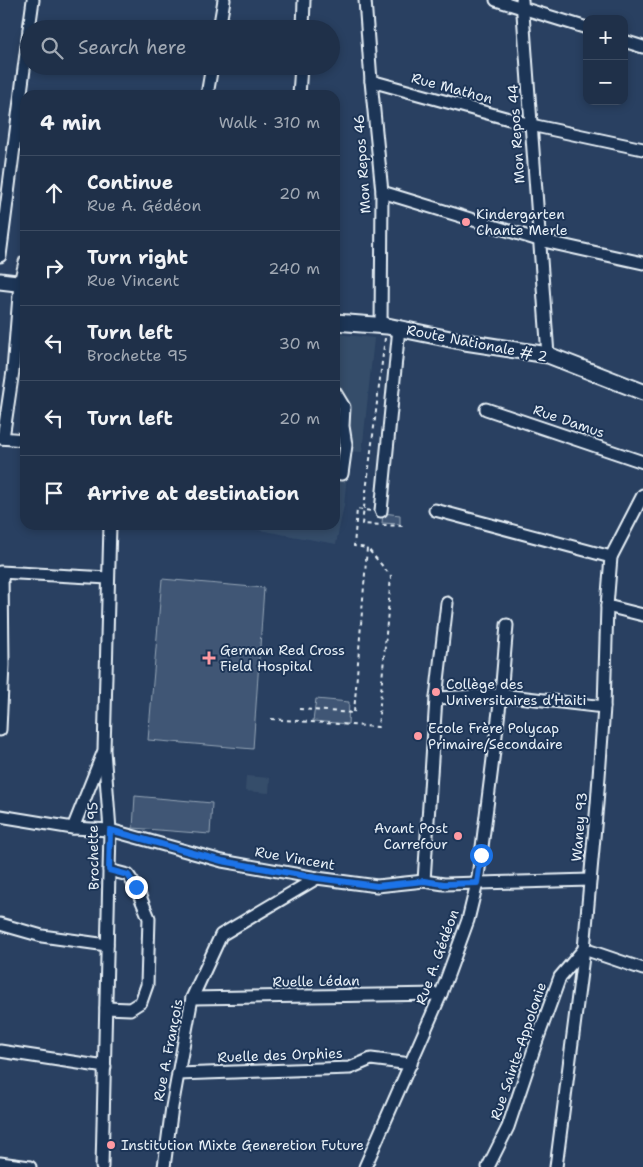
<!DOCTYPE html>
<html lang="en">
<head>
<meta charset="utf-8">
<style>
	body { margin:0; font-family:"Shantell Sans",sans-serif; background:#273850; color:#f1f3f6 }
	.controls { position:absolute; right:15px; top:15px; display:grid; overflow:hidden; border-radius:10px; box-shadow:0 2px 8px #0003 }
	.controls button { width:45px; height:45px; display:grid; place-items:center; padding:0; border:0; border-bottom:1px solid #3c4b61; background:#1f3049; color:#f1f3f6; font:25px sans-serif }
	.stop { position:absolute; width:15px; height:15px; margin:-11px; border:4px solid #1a73e8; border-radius:50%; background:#fff }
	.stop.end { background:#1a73e8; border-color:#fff; box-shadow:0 1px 5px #0008 }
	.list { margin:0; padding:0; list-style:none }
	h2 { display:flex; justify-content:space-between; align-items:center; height:65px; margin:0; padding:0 20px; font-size:21px }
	h2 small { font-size:16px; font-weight:400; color:#a1a9b4 }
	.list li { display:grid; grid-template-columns:32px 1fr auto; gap:15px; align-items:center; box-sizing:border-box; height:75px; padding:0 20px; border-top:1px solid #3c4b61 }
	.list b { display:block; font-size:19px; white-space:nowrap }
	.list p { margin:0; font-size:16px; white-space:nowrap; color:#a1a9b4 }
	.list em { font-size:16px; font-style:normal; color:#a1a9b4 }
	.icon { flex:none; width:28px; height:28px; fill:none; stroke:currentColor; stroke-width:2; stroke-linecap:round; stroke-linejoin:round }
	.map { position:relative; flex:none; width:643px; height:1167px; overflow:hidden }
	.search { position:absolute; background:#1f3049; box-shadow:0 2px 8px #0003; left:20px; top:20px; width:320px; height:55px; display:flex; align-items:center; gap:12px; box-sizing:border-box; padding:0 18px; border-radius:28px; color:#a1a9b4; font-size:19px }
	.panel { position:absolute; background:#1f3049; box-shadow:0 2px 8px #0003; left:20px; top:90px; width:320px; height:440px; border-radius:15px }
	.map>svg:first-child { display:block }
</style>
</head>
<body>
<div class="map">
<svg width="643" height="1167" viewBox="0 0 643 1167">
	<rect width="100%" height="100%" fill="#294061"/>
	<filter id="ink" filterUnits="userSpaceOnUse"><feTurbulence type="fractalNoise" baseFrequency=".02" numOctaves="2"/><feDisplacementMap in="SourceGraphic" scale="10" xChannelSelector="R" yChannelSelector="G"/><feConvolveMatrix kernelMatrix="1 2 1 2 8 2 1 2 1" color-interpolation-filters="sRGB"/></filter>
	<g filter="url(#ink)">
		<g fill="#364d6b">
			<path d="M 335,334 L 374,338 L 362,452 L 349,451 L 344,505 L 336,544 L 232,525 L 335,525 Z"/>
			<path d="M 246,776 L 270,778 L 269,793 L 245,791 Z"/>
		</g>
		<g fill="#415774" stroke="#94a4b6">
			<path d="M 383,513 L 400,515 L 400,524 L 382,523 Z"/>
			<path d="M 162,579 L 264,588 L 253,749 L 148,740 Z"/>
			<path d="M 316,699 L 349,702 L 348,724 L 313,721 Z"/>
			<path d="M 135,796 L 212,803 L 210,834 L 133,828 Z"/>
		</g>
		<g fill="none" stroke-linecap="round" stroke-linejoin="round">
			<defs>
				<g id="minor">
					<path d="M 365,0 L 371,81 L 382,192 L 381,326"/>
					<path d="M 496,0 L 587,28"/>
					<path d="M 522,0 L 548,355"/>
					<path d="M 29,29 L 33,0"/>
					<path d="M 219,29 L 224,0"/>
					<path d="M 303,29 L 304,0"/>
					<path d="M 624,41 L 643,47"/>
					<path d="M 371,81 L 531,125 L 643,149"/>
					<path d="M 207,95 L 212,66"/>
					<path d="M 299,95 L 301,66"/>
					<path d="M 382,192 L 539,240 L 643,263"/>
					<path d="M 0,256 L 29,30"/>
					<path d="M 335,392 L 344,407 L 343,426 L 346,445 L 342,474 L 335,473"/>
					<path d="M 486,409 L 643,462"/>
					<path d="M 0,438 L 25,440"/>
					<path d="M 3,438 L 13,371 L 20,283 L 25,262"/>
					<path d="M 435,510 L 611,557"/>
					<path d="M 381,511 L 399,328"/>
					<path d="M 0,572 L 108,578"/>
					<path d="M 607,606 L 643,615"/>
					<path d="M 436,698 L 501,695 L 604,707"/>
					<path d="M 0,730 L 3,665 L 2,573"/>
					<path d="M 0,816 L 73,828 L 110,830 L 222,861 L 317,878 L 377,886 L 424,881 L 444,884 L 590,880"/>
					<path d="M 73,828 L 103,753"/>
					<path d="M 424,881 L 436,698 L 447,603"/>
					<path d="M 0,924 L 42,936 L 107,945"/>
					<path d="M 584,949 L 643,969"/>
					<path d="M 192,998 L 441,994"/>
					<path d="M 106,1008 L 130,1009 L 141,1002 L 147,985 L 149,918 L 136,887 L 128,875 L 109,870"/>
					<path d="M 0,1051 L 105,1067"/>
					<path d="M 178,1074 L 350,1068 L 371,1059 L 411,1064"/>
					<path d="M 0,1163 L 30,1167"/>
					<path d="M 102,1167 L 110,830 L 104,750 L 110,525"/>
					<path d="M 164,1167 L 172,1107 L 192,998 L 221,935 L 317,878"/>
					<path d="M 365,1167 L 441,994 L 468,920 L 477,883 L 481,855 L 501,695 L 507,625"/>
					<path d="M 488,1167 L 508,1127 L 536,1043 L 560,977 L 584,949"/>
					<path d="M 556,1167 L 584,949 L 597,804 L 604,707 L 607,606 L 611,557 L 643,495"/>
				</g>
				<g id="major">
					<path d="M 0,281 L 25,284"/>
					<path d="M 335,322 L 387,326 L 465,342 L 548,355 L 643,392"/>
				</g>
			</defs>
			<use href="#minor" stroke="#e8f1f8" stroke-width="15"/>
			<use href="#major" stroke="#e8f1f8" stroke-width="19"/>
			<g stroke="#e8f1f8" stroke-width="2" stroke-dasharray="4 4" stroke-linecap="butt">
				<path d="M 385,338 L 362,524 L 403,526"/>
				<path d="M 299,709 L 354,713 L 367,548 L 354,546 L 357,509 L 372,511"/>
				<path d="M 271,719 L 378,727 L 391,576 L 368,549"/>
			</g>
			<use href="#minor" stroke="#1d3557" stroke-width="11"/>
			<use href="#major" stroke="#1d3557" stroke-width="15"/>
		</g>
	</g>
	<g fill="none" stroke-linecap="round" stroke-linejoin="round" filter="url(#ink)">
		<path stroke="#1a73e8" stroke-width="6" d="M 136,887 L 128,875 L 109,870 L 110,830 L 222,861 L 317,878 L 377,886 L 424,881 L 444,884 L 477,883 L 481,855"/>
	</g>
	<g fill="#ff9aa2" stroke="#1d3557" stroke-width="2">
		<circle cx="466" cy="222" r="5"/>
		<path d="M206.5 650.5h5v5h5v5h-5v5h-5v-5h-5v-5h5z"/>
		<circle cx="436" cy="692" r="5"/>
		<circle cx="418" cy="736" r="5"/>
		<circle cx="458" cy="836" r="5"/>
		<circle cx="111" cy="1145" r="5"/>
	</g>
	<g text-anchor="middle" stroke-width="4" stroke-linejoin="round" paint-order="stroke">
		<g font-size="14" fill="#e8f1f8" stroke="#1d3557">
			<text transform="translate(452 88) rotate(15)" y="5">Rue Mathon</text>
			<text transform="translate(516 134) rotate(-94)" y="5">Mon Repos 44</text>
			<text transform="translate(362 164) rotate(-94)" y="5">Mon Repos 46</text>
			<text transform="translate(477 343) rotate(11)" y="5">Route Nationale # 2</text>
			<text transform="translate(569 421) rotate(19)" y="5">Rue Damus</text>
			<text transform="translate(579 827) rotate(-85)" y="5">Waney 93</text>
			<text transform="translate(93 846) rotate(-91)" y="5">Brochette 95</text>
			<text transform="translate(295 858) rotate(10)" y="5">Rue Vincent</text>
			<text transform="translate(437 957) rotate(-70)" y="5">Rue A. Gédéon</text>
			<text transform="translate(316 981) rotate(-1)" y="5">Ruelle Lédan</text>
			<text transform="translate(168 1050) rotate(-79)" y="5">Rue A. François</text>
			<text transform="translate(518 1051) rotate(-71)" y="5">Rue Sainte-Appolonie</text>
			<text transform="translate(280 1055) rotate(-2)" y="5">Ruelle des Orphies</text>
		</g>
		<g font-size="14" fill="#e8f1f8" stroke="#1d3557" text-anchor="start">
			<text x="476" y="219">Kindergarten<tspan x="476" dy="16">Chante Merle</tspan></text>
			<text x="220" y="655">German Red Cross<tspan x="220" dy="16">Field Hospital</tspan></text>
			<text x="446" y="689">Collège des<tspan x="446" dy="16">Universitaires d’Haiti</tspan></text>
			<text x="428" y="733">Ecole Frère Polycap<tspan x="428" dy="16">Primaire/Secondaire</tspan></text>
			<text x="448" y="833" text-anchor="end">Avant Post<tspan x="448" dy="16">Carrefour</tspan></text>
			<text x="121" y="1150">Institution Mixte Generetion Future</text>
		</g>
	</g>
</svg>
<div class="controls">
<button>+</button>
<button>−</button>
</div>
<div class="stop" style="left:481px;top:855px"></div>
<div class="stop end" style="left:136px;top:887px"></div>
<div class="search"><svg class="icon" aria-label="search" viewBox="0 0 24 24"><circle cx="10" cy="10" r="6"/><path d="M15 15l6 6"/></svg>Search here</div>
<section class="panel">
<h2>4 min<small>Walk · 310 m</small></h2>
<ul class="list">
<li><svg class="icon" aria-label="ahead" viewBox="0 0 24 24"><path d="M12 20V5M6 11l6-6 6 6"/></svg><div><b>Continue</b><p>Rue A. Gédéon</p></div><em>20 m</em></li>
<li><svg class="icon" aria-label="right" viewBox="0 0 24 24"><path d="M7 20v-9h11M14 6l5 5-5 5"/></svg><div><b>Turn right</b><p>Rue Vincent</p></div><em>240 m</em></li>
<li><svg class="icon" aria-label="left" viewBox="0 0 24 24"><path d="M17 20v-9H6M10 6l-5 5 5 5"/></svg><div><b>Turn left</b><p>Brochette 95</p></div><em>30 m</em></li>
<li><svg class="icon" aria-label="left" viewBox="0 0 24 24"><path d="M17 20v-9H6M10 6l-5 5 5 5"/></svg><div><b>Turn left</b></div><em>20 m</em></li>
<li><svg class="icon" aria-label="arrive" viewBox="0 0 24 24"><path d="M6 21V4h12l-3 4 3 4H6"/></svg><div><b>Arrive at destination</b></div></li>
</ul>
</section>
</div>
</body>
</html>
